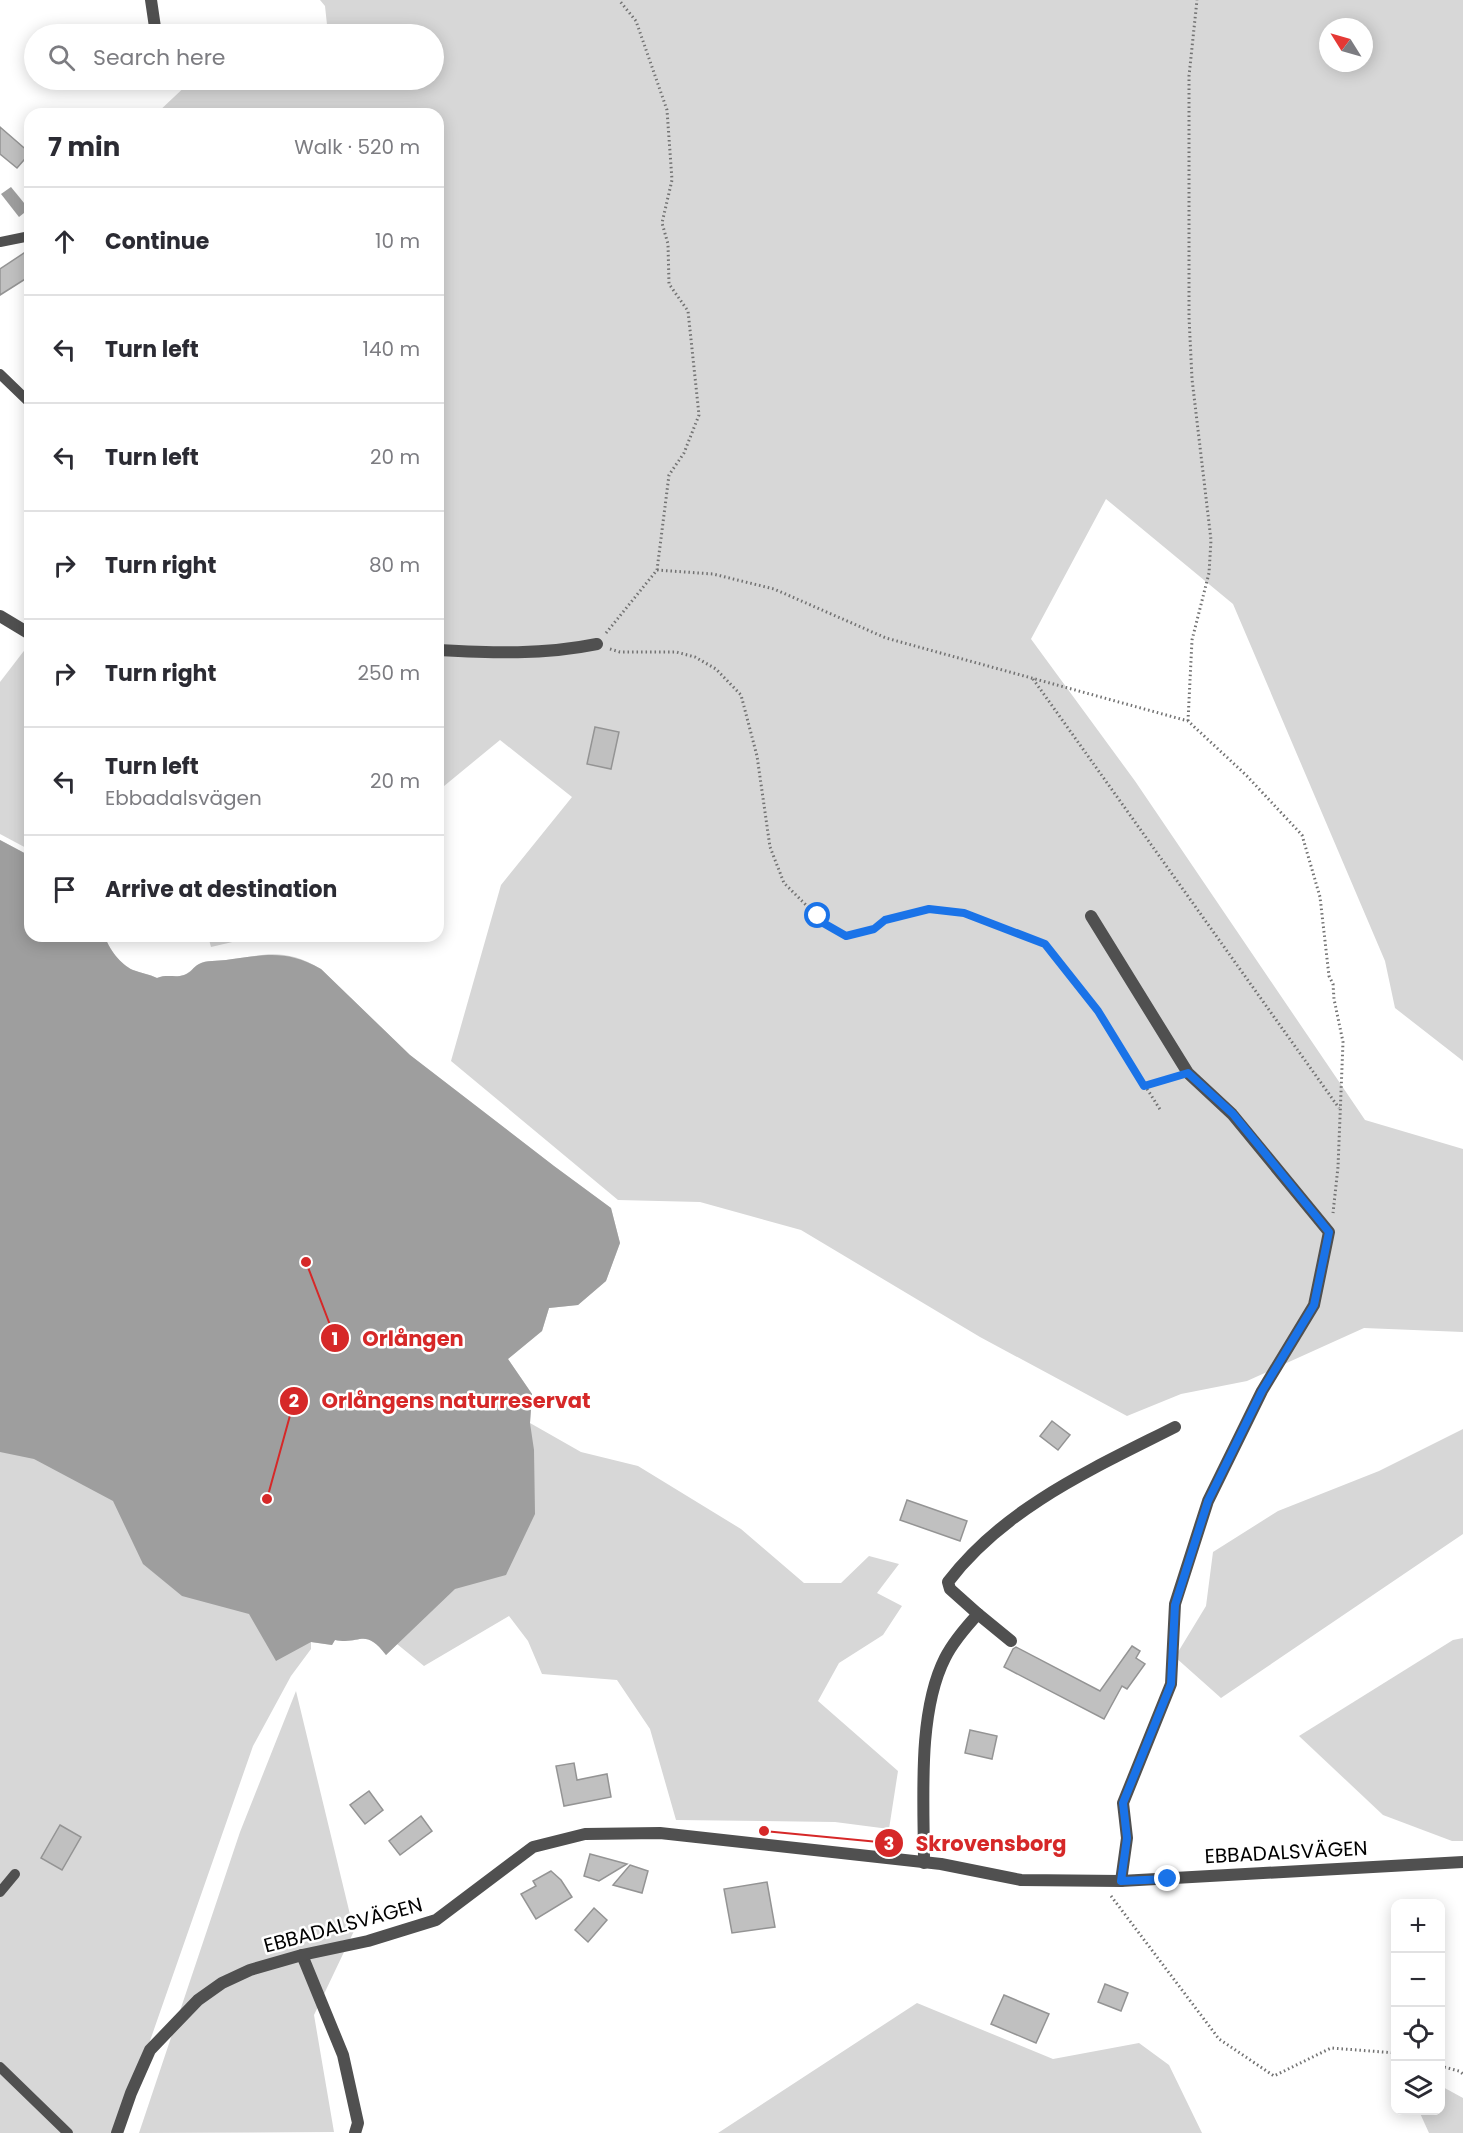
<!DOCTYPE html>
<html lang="en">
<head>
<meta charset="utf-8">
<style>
	body { margin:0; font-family:Poppins,sans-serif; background:#f2f2f3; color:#2b2b33 }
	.controls { position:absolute; right:18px; bottom:18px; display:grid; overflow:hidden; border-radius:12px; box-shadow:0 3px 15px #0003 }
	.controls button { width:54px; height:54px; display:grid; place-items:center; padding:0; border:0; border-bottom:2px solid #e1e1e2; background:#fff; color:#2b2b33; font:30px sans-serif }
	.compass { position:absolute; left:1319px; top:18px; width:54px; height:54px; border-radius:50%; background:#fff; box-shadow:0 3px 15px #0003; rotate:307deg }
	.stop { position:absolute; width:18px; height:18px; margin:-14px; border:4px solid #1a73e8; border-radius:50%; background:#fff }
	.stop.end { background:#1a73e8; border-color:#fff; box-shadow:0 2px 6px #0008 }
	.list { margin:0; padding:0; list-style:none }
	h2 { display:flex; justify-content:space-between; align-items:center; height:78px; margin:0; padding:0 24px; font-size:26px }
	h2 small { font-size:20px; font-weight:400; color:#7c7c81 }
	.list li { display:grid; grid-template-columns:39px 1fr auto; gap:18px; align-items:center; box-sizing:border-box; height:108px; padding:0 24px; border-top:2px solid #e1e1e2 }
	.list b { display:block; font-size:22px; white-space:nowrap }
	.list p { margin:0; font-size:20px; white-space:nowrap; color:#7c7c81 }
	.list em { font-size:20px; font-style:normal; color:#7c7c81 }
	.icon { flex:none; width:33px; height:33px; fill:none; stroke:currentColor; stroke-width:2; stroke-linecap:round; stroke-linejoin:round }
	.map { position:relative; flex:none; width:1463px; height:2133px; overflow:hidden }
	.search { position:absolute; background:#fff; box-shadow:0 3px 15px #0003; left:24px; top:24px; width:420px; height:66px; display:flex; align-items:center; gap:15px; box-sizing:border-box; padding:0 21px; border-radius:33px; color:#7c7c81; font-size:22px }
	.panel { position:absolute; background:#fff; box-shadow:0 3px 15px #0003; left:24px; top:108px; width:420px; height:834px; border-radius:18px }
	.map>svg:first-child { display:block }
</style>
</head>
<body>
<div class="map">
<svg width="1463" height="2133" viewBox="0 0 1463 2133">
	<rect width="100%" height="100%" fill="#fff"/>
	<g fill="#d7d7d7" fill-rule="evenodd">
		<path d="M 320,0 L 1463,0 L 1463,1061 L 1395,1008 L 1385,961 L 1233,604 L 1106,499 L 1031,639 L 1135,781 L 1365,1120 L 1463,1149 L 1463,1332 L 1364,1328 L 1247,1381 L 1181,1394 L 1127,1416 L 980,1337 L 801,1230 L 700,1202 L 618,1200 L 451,1061 L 501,885 L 572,797 L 500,740 L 438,791 L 438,114 L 156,114 L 192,80 L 434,80 L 434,34 L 328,34 L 325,6 ZM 1328,27 L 1364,27 L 1364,63 L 1328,63 Z"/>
		<path d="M 30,643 L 30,850 L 0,834 L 0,682 Z"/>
		<path d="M 0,840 L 30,856 L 30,936 L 105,936 C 108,948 121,965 133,970 C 141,973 149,974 157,978 C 167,974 176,978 184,975 C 190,973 193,967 199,964 C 206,960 218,961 226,960 C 266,955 283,947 321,969 L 410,1055 L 554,1166 L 611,1208 L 620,1243 L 606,1281 L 578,1305 L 549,1308 L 542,1331 L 508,1359 L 532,1394 L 530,1423 L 581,1452 L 638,1466 L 741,1529 L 804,1583 L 841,1583 L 869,1556 L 899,1564 L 877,1593 L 902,1606 L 883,1635 L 839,1663 L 818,1701 L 898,1771 L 889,1829 L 835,1822 L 676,1820 L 650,1729 L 617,1680 L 542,1674 L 528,1641 L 509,1616 L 424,1666 L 397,1644 L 386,1655 C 364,1627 362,1645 335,1640 L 332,1645 L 311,1642 L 311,1649 L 291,1676 L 253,1746 L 130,2098 L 121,2133 L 0,2133 Z"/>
		<path d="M 208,936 L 241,936 L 241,940 L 211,947 Z"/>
		<path d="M 1463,1429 L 1463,1534 L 1221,1698 L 1175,1657 L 1206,1606 L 1213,1552 L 1278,1511 L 1379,1471 Z"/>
		<path d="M 1463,1638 L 1463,1841 L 1452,1841 L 1383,1815 L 1299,1736 L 1453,1640 Z"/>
		<path d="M 296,1691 L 354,1931 L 314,2015 L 334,2132 L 139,2133 L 240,1832 Z"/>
		<path d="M 917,2003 L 1053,2059 L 1139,2043 L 1169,2065 L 1202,2133 L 718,2133 Z"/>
		<path d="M 1441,2086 L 1463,2098 L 1463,2133 L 1429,2133 L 1419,2111 L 1440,2110 Z"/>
	</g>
	<g fill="#9e9e9e">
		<path d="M 11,187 L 29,209 L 19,217 L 1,194 Z"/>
		<path d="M 0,840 L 30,856 L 30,936 L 105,936 C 108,948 121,965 133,970 C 141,973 149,974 157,978 C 167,974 176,978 184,975 C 191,973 193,967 199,964 C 206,960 218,961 226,960 C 265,955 285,949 321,969 L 410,1055 L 554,1166 L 611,1208 L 620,1243 L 606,1281 L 578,1305 L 549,1308 L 542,1331 L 508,1359 L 532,1394 L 530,1423 L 534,1450 L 535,1514 L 506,1575 L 455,1589 L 386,1655 C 364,1627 362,1645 335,1640 L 332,1645 L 311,1642 L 276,1661 L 249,1614 L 182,1596 L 143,1564 L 113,1501 L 34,1459 L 0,1452 Z"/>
	</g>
	<g fill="#c0c0c0" stroke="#949494" stroke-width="1.5">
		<path d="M 0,127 L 30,153 L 17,168 L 0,154 Z"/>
		<path d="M 30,249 L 30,276 L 0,295 L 0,269 Z"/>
		<path d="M 595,727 L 619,732 L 611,769 L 587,764 Z"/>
		<path d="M 1052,1421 L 1070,1435 L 1058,1450 L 1040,1436 Z"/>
		<path d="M 907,1500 L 967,1521 L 960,1541 L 900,1520 Z"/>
		<path d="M 1132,1646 L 1140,1651 L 1136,1658 L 1145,1664 L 1127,1689 L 1122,1686 L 1104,1719 L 1004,1667 L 1013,1649 L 1016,1647 L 1100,1691 Z"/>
		<path d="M 970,1730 L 997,1736 L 992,1759 L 965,1753 Z"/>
		<path d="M 574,1763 L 577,1780 L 607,1774 L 611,1797 L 564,1806 L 556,1766 Z"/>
		<path d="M 369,1791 L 383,1810 L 365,1824 L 350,1805 Z"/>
		<path d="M 421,1816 L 432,1831 L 400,1855 L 389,1841 Z"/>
		<path d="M 60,1825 L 81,1837 L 62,1870 L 41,1858 Z"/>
		<path d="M 590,1854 L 627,1864 L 599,1881 L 584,1876 Z"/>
		<path d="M 630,1865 L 648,1871 L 642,1893 L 613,1885 Z"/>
		<path d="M 551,1871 L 561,1880 L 572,1897 L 536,1919 L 521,1894 L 536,1886 L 533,1881 Z"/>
		<path d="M 767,1882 L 775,1927 L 732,1933 L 724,1889 Z"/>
		<path d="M 594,1908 L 607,1920 L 588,1942 L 575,1930 Z"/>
		<path d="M 1105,1984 L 1128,1993 L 1121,2011 L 1098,2002 Z"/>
		<path d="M 1004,1995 L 1049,2014 L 1036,2043 L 991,2024 Z"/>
	</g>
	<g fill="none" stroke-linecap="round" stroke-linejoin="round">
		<g stroke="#727272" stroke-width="3" stroke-dasharray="1.5 3" stroke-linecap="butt">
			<path d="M 657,570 L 713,574 L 774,589 L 886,638 L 1188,721 L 1246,775 L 1302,835 L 1320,897 L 1329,976 L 1333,984 L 1334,999 L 1343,1042 L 1338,1167 L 1333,1213"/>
			<path d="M 606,633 L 657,570 L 669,475 L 684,453 L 699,415 L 688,311 L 669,284 L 668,244 L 662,223 L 672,180 L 667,110 L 636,21 L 619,0"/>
			<path d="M 610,649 L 620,652 L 676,652 L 695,657 L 716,669 L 741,695 L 757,756 L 770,847 L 784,883 L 825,924 L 846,936 L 874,929 L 885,920 L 929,909 L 965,913 L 1045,944 L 1098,1011 L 1161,1111"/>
			<path d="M 1033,679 L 1339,1108"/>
			<path d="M 1188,721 L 1192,640 L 1209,573 L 1211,540 L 1192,379 L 1189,317 L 1189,76 L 1197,0"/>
			<path d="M 1144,1086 L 1175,1077"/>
			<path d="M 1111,1896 L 1219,2039 L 1274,2076 L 1331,2048 L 1396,2053"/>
			<path d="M 1440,2066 L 1459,2071 L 1463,2074"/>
		</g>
		<g stroke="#505050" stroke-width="10">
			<path d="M 0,242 L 30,236"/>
			<path d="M 0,374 L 30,403"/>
			<path d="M 0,1892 L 15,1874"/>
			<path d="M 0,2067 L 68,2133"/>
		</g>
		<g stroke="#505050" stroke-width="12">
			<path d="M 151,0 L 156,34"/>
			<path d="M 0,616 L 30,634"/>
			<path d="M 438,650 C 493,653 543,655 597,644"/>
			<path d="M 1091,916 L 1188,1073 L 1232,1114 L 1329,1232 L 1314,1305 L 1262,1391 L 1208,1501 L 1175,1604 L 1171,1684 L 1123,1803 L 1127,1838 L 1121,1881"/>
			<path d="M 978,1614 L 1011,1641"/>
			<path d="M 924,1863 C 924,1802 917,1713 945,1658 C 953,1642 966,1627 978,1614 L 950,1589 L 948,1582 C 1005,1507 1094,1468 1175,1427"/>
			<path d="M 302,1955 L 343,2055 L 358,2123 L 355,2133"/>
		</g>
		<path stroke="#505050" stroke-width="12" d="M 117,2133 L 131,2093 L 150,2050 L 198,2000 L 222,1983 L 250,1970 L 302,1955 L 368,1941 L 436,1920 L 533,1847 L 585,1834 L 660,1833 L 941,1864 L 1021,1880 L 1121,1881 L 1463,1862"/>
	</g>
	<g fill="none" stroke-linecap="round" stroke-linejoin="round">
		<path stroke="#1a73e8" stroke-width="8" d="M 818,916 L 825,924 L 846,936 L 874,929 L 885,920 L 929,909 L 964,913 L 1045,944 L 1098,1011 L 1144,1086 L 1188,1073 L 1233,1114 L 1329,1232 L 1314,1305 L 1262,1391 L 1208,1501 L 1175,1605 L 1171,1684 L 1123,1803 L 1127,1838 L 1121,1881 L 1168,1879"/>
	</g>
	<g text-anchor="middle" stroke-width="5" stroke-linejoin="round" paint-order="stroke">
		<g font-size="20" fill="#000" stroke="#fff">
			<text transform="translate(1286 1852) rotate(-3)" y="7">EBBADALSVÄGEN</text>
			<text transform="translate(343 1925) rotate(-15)" y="7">EBBADALSVÄGEN</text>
		</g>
	</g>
	<path fill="none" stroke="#d62828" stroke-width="2" d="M306 1262L335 1338M267 1499L294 1401M764 1831L889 1843"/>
	<g fill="#d62828" stroke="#fff" stroke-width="2">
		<circle cx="306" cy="1262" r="6"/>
		<circle cx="267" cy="1499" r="6"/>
		<circle cx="764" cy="1831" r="6"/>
		<circle cx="335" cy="1338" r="15"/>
		<circle cx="294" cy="1401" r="15"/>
		<circle cx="889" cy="1843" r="15"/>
	</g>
	<g font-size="18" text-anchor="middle" font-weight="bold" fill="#fff">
		<text x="335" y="1345">1</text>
		<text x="294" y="1407">2</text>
		<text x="889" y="1850">3</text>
	</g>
	<g font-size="21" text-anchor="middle" font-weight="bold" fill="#d62828" stroke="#fff" stroke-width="5" stroke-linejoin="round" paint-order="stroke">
		<text x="413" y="1346">Orlången</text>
		<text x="456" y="1408">Orlångens naturreservat</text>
		<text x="991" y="1851">Skrovensborg</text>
	</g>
</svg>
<div class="controls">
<button>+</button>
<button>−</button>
<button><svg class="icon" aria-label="locate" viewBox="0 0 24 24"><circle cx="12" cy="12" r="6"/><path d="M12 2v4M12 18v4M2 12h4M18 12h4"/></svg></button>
<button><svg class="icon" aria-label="layers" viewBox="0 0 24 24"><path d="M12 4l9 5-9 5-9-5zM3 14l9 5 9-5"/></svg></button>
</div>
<svg class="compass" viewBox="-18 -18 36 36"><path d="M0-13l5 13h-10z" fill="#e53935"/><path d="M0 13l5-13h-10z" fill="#7c7c81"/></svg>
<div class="stop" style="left:818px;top:916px"></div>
<div class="stop end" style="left:1168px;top:1879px"></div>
<div class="search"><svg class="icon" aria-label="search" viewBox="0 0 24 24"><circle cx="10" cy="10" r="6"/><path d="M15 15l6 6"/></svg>Search here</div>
<section class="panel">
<h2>7 min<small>Walk · 520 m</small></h2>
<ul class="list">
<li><svg class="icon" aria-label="ahead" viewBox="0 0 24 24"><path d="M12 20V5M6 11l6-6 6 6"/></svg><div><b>Continue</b></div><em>10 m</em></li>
<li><svg class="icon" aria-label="left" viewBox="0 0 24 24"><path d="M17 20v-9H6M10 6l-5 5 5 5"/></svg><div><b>Turn left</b></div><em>140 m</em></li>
<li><svg class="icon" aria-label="left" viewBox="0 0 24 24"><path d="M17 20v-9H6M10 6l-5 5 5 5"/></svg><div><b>Turn left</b></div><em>20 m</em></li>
<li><svg class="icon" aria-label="right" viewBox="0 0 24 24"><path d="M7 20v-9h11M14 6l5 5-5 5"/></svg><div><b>Turn right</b></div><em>80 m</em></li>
<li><svg class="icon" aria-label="right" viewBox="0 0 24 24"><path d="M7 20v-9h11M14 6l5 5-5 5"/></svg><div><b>Turn right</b></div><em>250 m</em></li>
<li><svg class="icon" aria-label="left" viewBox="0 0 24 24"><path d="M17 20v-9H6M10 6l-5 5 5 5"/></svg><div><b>Turn left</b><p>Ebbadalsvägen</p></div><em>20 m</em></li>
<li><svg class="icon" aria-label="arrive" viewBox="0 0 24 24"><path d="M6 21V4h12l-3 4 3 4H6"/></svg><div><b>Arrive at destination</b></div></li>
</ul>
</section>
</div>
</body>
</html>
